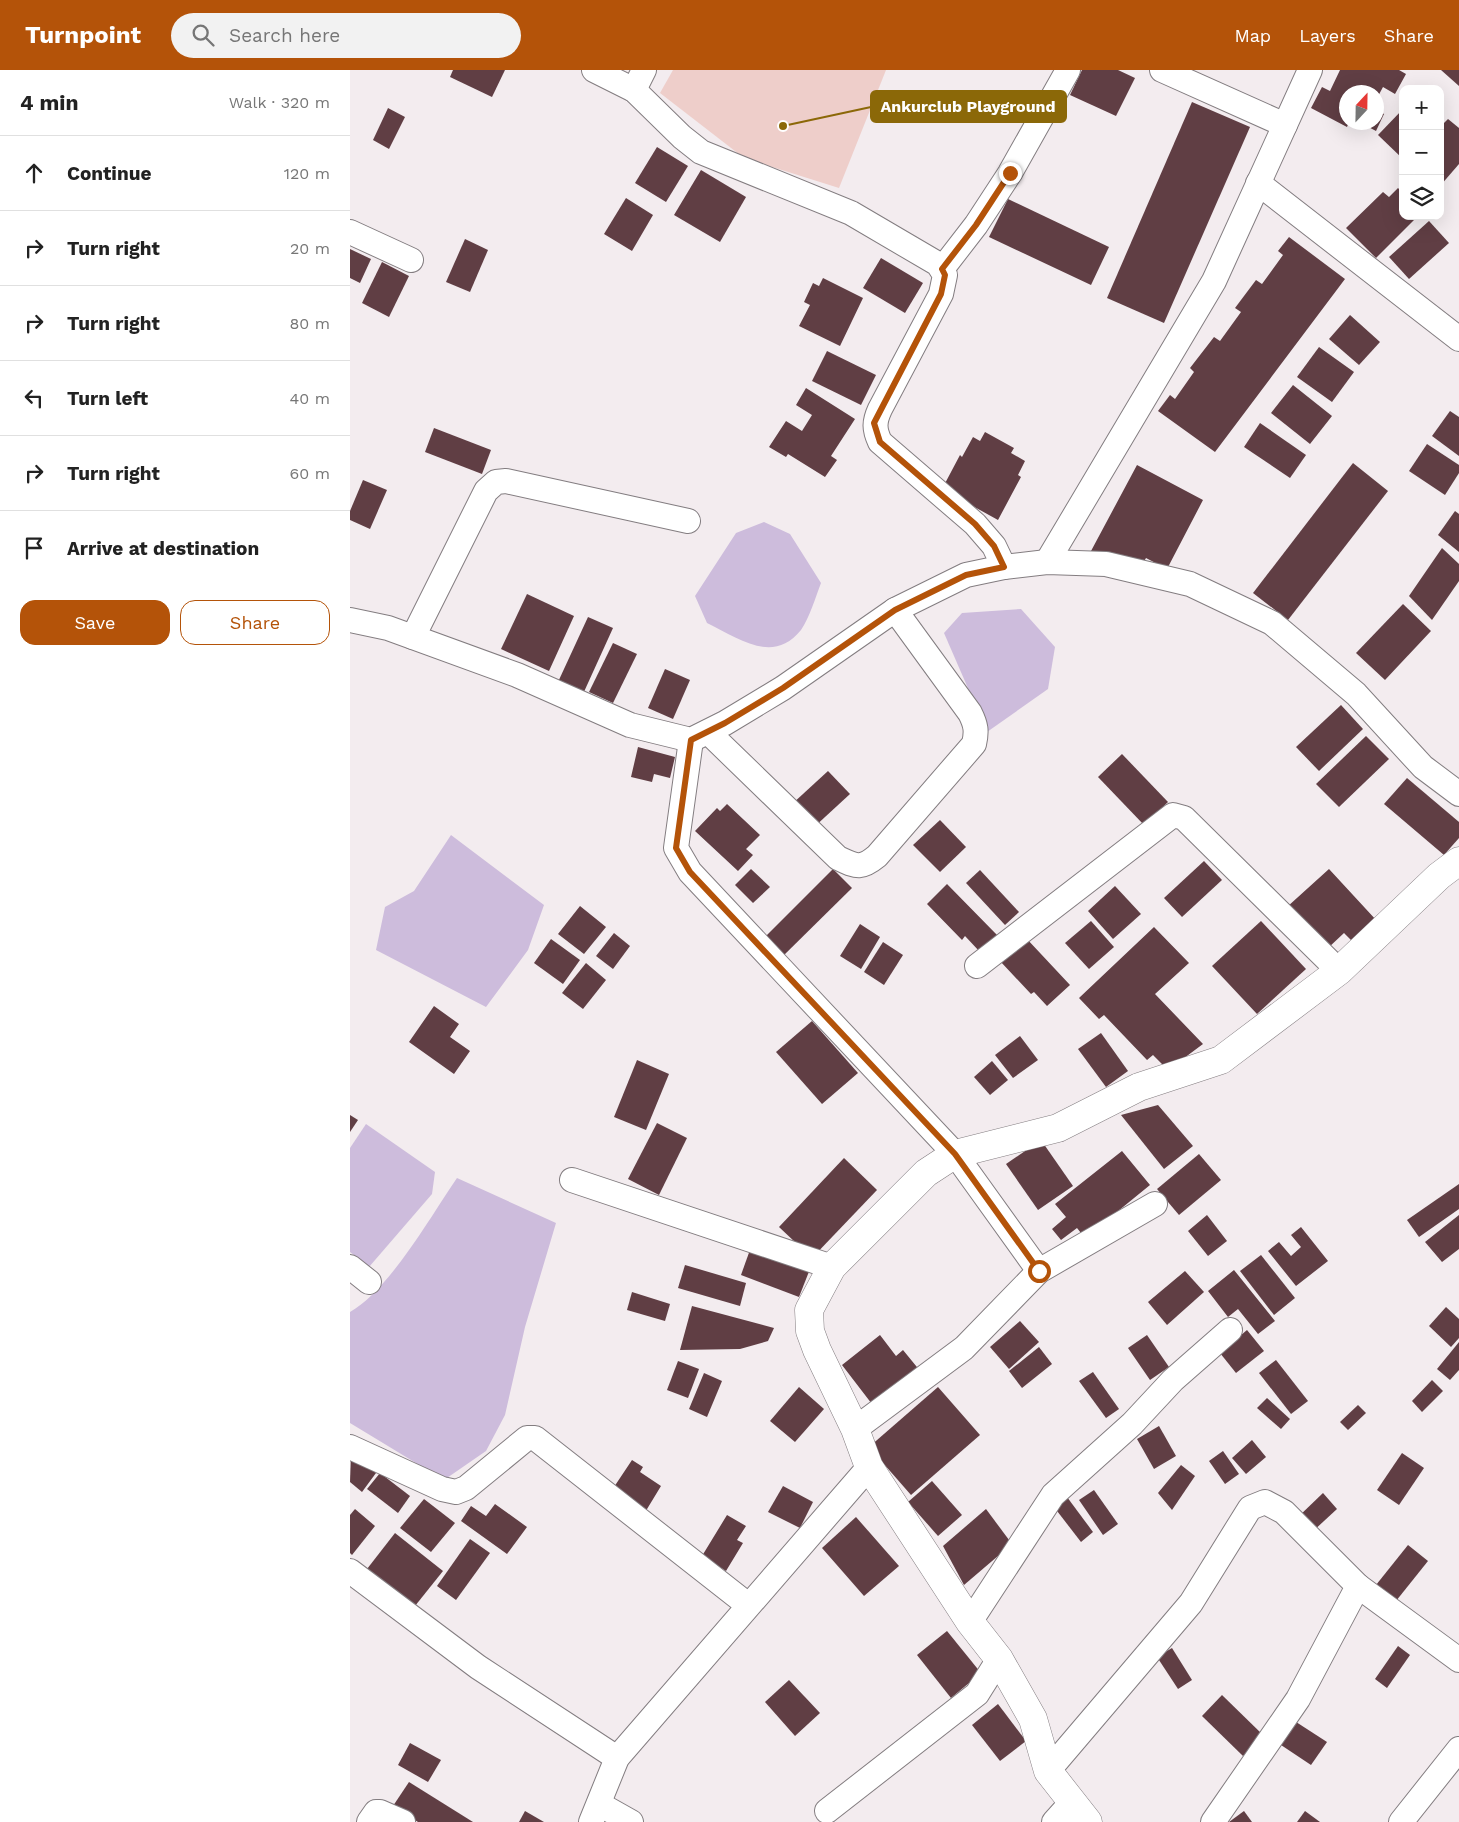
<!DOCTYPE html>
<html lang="en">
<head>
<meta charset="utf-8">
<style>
	body { margin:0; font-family:"Work Sans",sans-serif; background:#f2f2f2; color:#222 }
	.controls { position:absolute; right:15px; top:15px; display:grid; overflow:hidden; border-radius:10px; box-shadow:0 5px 20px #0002 }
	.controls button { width:45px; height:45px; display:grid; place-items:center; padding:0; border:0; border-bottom:1px solid #e0e0e0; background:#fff; color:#222; font:25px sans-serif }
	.compass { position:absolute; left:989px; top:15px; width:45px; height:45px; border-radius:50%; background:#fff; box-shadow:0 5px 20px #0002; rotate:22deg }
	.stop { position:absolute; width:15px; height:15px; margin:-11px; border:4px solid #b45309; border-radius:50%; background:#fff }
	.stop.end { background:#b45309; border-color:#fff; box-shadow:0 1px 5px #0008 }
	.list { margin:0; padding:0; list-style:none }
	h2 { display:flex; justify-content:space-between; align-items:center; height:65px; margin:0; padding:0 20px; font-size:21px }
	h2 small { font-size:16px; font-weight:400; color:#767676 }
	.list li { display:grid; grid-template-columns:32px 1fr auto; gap:15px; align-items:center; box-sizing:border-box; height:75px; padding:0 20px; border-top:1px solid #e0e0e0 }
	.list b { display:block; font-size:19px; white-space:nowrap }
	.list em { font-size:16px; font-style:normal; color:#767676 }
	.actions { display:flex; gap:10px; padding:15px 20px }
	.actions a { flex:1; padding:11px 0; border:1px solid #b45309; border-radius:15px; text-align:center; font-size:18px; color:#b45309 }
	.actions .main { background:#b45309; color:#fff }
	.icon { flex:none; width:28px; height:28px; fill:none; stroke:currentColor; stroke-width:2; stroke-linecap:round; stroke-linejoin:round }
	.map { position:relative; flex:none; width:1109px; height:1752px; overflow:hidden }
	header { display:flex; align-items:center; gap:30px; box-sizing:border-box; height:70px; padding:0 25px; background:#b45309; color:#fff }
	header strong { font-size:24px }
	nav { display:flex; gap:28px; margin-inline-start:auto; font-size:18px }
	.search { width:350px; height:45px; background:#f2f2f2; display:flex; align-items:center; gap:12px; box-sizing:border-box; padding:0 18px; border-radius:28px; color:#767676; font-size:19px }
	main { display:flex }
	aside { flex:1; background:#fff }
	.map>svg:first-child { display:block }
</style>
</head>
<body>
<header>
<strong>Turnpoint</strong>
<div class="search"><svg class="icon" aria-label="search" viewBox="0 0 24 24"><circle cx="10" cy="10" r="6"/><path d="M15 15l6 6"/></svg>Search here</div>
<nav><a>Map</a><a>Layers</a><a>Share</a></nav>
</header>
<main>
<aside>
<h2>4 min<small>Walk · 320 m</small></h2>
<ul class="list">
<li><svg class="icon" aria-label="ahead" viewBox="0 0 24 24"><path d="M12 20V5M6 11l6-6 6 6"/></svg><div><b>Continue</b></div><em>120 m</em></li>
<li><svg class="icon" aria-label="right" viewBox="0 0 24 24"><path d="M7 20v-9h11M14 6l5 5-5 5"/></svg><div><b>Turn right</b></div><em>20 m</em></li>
<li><svg class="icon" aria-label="right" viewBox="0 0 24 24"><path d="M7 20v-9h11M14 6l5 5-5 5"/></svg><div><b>Turn right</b></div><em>80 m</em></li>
<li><svg class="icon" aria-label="left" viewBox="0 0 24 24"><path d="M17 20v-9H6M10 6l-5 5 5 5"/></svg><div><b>Turn left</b></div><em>40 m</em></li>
<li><svg class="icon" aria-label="right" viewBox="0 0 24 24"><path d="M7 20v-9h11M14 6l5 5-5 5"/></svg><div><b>Turn right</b></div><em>60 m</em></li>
<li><svg class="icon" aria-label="arrive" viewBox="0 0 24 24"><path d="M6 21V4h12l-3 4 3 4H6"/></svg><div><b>Arrive at destination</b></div></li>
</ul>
<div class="actions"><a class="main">Save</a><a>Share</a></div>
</aside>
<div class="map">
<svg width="1109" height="1752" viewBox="0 0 1109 1752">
	<rect width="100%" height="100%" fill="#f3ecef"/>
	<path fill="#eececa" d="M 323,0 L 536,0 L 489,118 L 394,88 L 310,23 Z"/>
	<g fill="#cdbcdc">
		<path d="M 414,452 L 440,464 L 471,513 C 466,526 459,549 451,560 C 423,595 388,568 357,553 L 345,526 L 386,463 Z"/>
		<path d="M 671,539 L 705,577 L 698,619 L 637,662 L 594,563 L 612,543 Z"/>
		<path d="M 101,765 L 194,835 L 178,880 L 136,937 L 26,880 L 35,837 L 64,821 Z"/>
		<path d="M 16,1054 L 85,1102 L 82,1124 L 19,1197 L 0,1182 L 0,1078 Z"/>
		<path d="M 107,1108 L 206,1153 L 175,1257 L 155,1345 L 136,1381 L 94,1410 L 0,1353 L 0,1242 C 39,1220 81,1146 107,1108 Z"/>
	</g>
	<g fill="#603e44">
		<path d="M 103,0 L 155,0 L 142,27 L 100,7 Z"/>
		<path d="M 732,0 L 768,0 L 785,8 L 766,46 L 720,25 Z"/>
		<path d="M 990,0 L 1049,0 L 1056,4 L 1045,24 L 1033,17 L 1026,30 L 1026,22 L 996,22 L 996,52 L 999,52 L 997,57 L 961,38 L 972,17 L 980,21 Z"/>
		<path d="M 1091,0 L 1109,0 L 1109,16 Z"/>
		<path d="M 842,32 L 900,57 L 814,253 L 757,228 Z"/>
		<path d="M 38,38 L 55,47 L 39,79 L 23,70 Z"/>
		<path d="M 1053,39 L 1053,89 L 1028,65 Z"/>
		<path d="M 1026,40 L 1034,44 L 1026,61 L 1009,52 L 1026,52 Z"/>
		<path d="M 1098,49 L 1109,58 L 1109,94 L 1090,116 L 1090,57 Z"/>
		<path d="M 307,77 L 338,96 L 316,132 L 285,113 Z"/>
		<path d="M 351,100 L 396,127 L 370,172 L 324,145 Z"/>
		<path d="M 1048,118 L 1053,123 L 1053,146 L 1068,146 L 1026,188 L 996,158 L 1033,122 L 1039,127 Z"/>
		<path d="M 276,128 L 303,145 L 282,181 L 254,164 Z"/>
		<path d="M 658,129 L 759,177 L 741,215 L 639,167 Z"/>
		<path d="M 1079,151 L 1099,173 L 1059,209 L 1039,187 Z"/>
		<path d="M 939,167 L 995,209 L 865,382 L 808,341 L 820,325 L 825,329 L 844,302 L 840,298 L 864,267 L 870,271 L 891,242 L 885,238 L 906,210 L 912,214 L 933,185 L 928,181 Z"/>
		<path d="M 115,169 L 138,180 L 120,222 L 96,212 Z"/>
		<path d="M 0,179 L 21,189 L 10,213 L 0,208 Z"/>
		<path d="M 531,188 L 573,213 L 555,243 L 513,218 Z"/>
		<path d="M 32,192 L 59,206 L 39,247 L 12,233 Z"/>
		<path d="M 473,208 L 513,228 L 490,276 L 449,256 L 460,235 L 454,232 L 463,213 L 469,216 Z"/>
		<path d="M 1000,245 L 1030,272 L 1009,295 L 979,269 Z"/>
		<path d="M 969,277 L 1004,302 L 982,332 L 947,307 Z"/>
		<path d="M 477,281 L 526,305 L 511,335 L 462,311 Z"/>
		<path d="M 943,315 L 982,346 L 960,374 L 921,343 Z"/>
		<path d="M 456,318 L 505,349 L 481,386 L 487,390 L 475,407 L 438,384 L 436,387 L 419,377 L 436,351 L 452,361 L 462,345 L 446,335 Z"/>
		<path d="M 1100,341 L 1109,347 L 1109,386 L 1082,366 Z"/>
		<path d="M 910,353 L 956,385 L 940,408 L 894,377 Z"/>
		<path d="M 84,358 L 141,380 L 132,404 L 75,382 Z"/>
		<path d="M 635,362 L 664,378 L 661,383 L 675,391 L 668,405 L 671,407 L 648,450 L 592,419 L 610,385 L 612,387 L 623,367 L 630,371 Z"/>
		<path d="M 1077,374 L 1109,395 L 1109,403 L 1095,425 L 1059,401 Z"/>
		<path d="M 1003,393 L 1038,421 L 938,550 L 903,523 Z"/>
		<path d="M 787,395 L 853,430 L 817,499 L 796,488 L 792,495 L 760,491 L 741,481 Z"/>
		<path d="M 13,410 L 37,420 L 20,459 L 0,450 L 0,441 Z"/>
		<path d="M 1105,441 L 1109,444 L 1109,482 L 1088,465 Z"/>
		<path d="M 1092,478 L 1109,494 L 1109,511 L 1082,550 L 1059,526 Z"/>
		<path d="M 177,524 L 224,546 L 199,601 L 151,579 Z"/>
		<path d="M 1053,534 L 1081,561 L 1035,610 L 1006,583 Z"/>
		<path d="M 238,547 L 263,558 L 233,624 L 208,612 Z"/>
		<path d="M 263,573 L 287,584 L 263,633 L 239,622 Z"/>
		<path d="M 315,599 L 340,610 L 323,649 L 298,638 Z"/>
		<path d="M 991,635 L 1013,659 L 969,701 L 946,677 Z"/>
		<path d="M 1016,666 L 1039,689 L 989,737 L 966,714 Z"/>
		<path d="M 288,677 L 325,687 L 320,708 L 304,704 L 302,712 L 281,707 Z"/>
		<path d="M 772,684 L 818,732 L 794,755 L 748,707 Z"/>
		<path d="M 478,701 L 500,724 L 462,759 L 441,735 Z"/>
		<path d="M 1057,708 L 1109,752 L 1109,768 L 1094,785 L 1034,734 Z"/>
		<path d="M 377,734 L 410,765 L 396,779 L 403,785 L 388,801 L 345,761 L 367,738 L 370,741 Z"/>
		<path d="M 590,750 L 616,777 L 590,802 L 563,775 Z"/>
		<path d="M 854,791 L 872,810 L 832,847 L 814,828 Z"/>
		<path d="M 401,799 L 420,817 L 403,833 L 385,815 Z"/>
		<path d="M 483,799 L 502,818 L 430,889 L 411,871 Z"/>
		<path d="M 979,799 L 1027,851 L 1003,872 L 994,863 L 977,879 L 937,837 Z"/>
		<path d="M 630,800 L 669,842 L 655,855 L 616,813 Z"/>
		<path d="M 597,814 L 647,865 L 630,882 L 615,866 L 612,870 L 577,834 Z"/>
		<path d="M 765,816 L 791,844 L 763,869 L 738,841 Z"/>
		<path d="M 230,836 L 256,857 L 234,884 L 208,864 Z"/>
		<path d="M 741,851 L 764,877 L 739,899 L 715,873 Z"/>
		<path d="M 911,851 L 956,899 L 907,944 L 862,896 Z"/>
		<path d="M 510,854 L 530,867 L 511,899 L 490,886 Z"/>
		<path d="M 804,857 L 839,893 L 805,924 L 853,974 L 818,1000 L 803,985 L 797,990 L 754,945 L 749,949 L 729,928 Z"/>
		<path d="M 264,863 L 280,876 L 263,899 L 246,886 Z"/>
		<path d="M 676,868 L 720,915 L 697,936 L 684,922 L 681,924 L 650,891 Z"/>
		<path d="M 201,869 L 230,890 L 213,914 L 184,893 Z"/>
		<path d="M 533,872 L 553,885 L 534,915 L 514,902 Z"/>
		<path d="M 236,893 L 256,910 L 233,939 L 212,923 Z"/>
		<path d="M 84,936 L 109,954 L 100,967 L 120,981 L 104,1004 L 59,972 Z"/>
		<path d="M 462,951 L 508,1003 L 472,1034 L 426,982 Z"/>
		<path d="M 751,963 L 778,1001 L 756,1017 L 728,979 Z"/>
		<path d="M 670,966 L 688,990 L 663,1008 L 645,985 Z"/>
		<path d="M 287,990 L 319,1004 L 296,1060 L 264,1047 Z"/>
		<path d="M 642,991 L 658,1010 L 640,1025 L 624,1007 Z"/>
		<path d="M 808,1035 L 843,1076 L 814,1099 L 771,1045 Z"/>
		<path d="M 0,1045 L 8,1050 L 0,1062 Z"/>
		<path d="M 307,1053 L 337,1068 L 309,1125 L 278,1109 Z"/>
		<path d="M 691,1070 L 723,1116 L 688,1140 L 656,1094 Z"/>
		<path d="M 772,1081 L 800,1115 L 735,1168 L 727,1158 L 711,1170 L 702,1159 L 716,1147 L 705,1134 Z"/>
		<path d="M 849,1084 L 871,1110 L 829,1145 L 807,1119 Z"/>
		<path d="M 494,1088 L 527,1120 L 462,1188 L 429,1157 Z"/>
		<path d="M 1109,1114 L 1109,1139 L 1069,1167 L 1057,1150 Z"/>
		<path d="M 857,1145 L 877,1171 L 858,1186 L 838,1161 Z"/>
		<path d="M 1109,1145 L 1109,1179 L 1092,1192 L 1075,1172 Z"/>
		<path d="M 951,1157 L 978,1191 L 946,1216 L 918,1181 L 929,1172 L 941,1186 L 951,1177 L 941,1165 Z"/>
		<path d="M 401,1177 L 460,1199 L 449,1227 L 391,1205 Z"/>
		<path d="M 911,1185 L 945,1228 L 924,1245 L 890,1201 Z"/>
		<path d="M 335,1195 L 396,1213 L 390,1236 L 328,1218 Z"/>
		<path d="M 884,1200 L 925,1251 L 908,1264 L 888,1239 L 878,1247 L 858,1221 Z"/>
		<path d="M 835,1201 L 854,1222 L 817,1255 L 798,1232 Z"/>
		<path d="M 282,1222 L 320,1234 L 315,1251 L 277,1240 Z"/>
		<path d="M 342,1236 L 424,1258 L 418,1271 L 390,1279 L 330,1280 Z"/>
		<path d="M 1096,1237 L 1109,1249 L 1109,1268 L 1101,1277 L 1079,1256 Z"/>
		<path d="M 670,1251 L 689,1272 L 659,1299 L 640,1277 Z"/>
		<path d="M 897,1260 L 914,1281 L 886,1303 L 870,1283 Z"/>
		<path d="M 530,1265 L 546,1286 L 553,1280 L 571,1302 L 525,1338 L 492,1295 Z"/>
		<path d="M 797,1265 L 819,1297 L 800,1310 L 778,1278 Z"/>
		<path d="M 1109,1272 L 1109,1300 L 1100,1310 L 1087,1299 Z"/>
		<path d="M 689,1277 L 702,1294 L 672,1318 L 659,1301 Z"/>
		<path d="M 926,1290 L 958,1331 L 941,1344 L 909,1303 Z"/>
		<path d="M 328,1291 L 349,1299 L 338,1328 L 317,1320 Z"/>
		<path d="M 743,1302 L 769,1339 L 756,1348 L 729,1311 Z"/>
		<path d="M 354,1303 L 372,1311 L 357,1347 L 339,1339 Z"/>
		<path d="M 1082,1310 L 1093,1321 L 1072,1342 L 1062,1331 Z"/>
		<path d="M 449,1317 L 474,1339 L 445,1372 L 420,1351 Z"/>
		<path d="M 588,1317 L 630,1365 L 561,1425 L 519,1377 Z"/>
		<path d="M 917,1328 L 940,1349 L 931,1359 L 907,1338 Z"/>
		<path d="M 1008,1335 L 1016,1343 L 998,1360 L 990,1352 Z"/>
		<path d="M 809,1356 L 826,1386 L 804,1399 L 787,1369 Z"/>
		<path d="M 902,1370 L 916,1387 L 896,1404 L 882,1388 Z"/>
		<path d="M 873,1381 L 889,1404 L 875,1414 L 859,1391 Z"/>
		<path d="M 1052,1383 L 1074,1398 L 1049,1435 L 1027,1420 Z"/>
		<path d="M 1,1384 L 26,1403 L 12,1422 L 0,1412 Z"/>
		<path d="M 282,1390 L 293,1397 L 290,1402 L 311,1416 L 294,1444 L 260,1423 Z"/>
		<path d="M 831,1395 L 845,1406 L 822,1440 L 808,1423 Z"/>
		<path d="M 30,1403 L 60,1426 L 48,1443 L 17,1419 Z"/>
		<path d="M 582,1411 L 612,1445 L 588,1466 L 558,1432 Z"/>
		<path d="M 433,1416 L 463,1432 L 450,1458 L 418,1442 Z"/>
		<path d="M 744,1420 L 768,1454 L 753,1465 L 729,1430 Z"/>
		<path d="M 973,1423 L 987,1439 L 961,1463 L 947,1448 Z"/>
		<path d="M 717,1427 L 743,1462 L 731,1472 L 704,1437 Z"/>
		<path d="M 74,1429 L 105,1453 L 81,1482 L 50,1458 Z"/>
		<path d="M 145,1434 L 177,1457 L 157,1484 L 111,1451 L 121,1436 L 136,1446 Z"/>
		<path d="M 5,1439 L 25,1456 L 2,1485 L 0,1483 L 0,1445 Z"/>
		<path d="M 636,1439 L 662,1474 L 614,1515 L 593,1476 Z"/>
		<path d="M 377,1445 L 396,1456 L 387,1470 L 393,1473 L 376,1501 L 352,1486 Z"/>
		<path d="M 506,1447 L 549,1496 L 514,1526 L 472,1478 Z"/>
		<path d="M 45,1463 L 93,1501 L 65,1536 L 17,1499 Z"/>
		<path d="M 120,1469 L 140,1483 L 106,1530 L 87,1516 Z"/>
		<path d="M 1058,1475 L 1078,1491 L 1046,1531 L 1026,1515 Z"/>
		<path d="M 597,1561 L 631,1603 L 601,1628 L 567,1585 Z"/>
		<path d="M 1048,1576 L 1060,1585 L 1037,1618 L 1025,1609 Z"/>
		<path d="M 822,1578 L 842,1610 L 828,1619 L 807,1587 Z"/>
		<path d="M 439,1610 L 470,1643 L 445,1666 L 415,1632 Z"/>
		<path d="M 872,1625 L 913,1665 L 893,1686 L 852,1646 Z"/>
		<path d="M 648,1634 L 676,1671 L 650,1691 L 622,1655 Z"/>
		<path d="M 943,1650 L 977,1672 L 961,1695 L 928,1673 Z"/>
		<path d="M 60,1673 L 91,1690 L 78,1712 L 48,1695 Z"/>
		<path d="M 59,1712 L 123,1752 L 68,1752 L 43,1736 Z"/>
		<path d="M 175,1741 L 194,1752 L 169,1752 Z"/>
		<path d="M 894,1741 L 902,1752 L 879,1752 Z"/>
		<path d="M 955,1741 L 970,1752 L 947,1752 Z"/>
	</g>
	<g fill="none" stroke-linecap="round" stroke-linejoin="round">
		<defs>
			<g id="minor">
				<path d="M 244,0 L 284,20 L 332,67 L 351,82 L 501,143 L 588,194 L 595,205 L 591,224 L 530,339 C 524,352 524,359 530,372 L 625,454 L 644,476 L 654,497"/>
				<path d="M 812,0 L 935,55"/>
				<path d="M 284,20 L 294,0"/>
				<path d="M 908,113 L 1109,269"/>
				<path d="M 0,162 L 61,190"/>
				<path d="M 592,199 L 626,155 L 660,103 L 718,0"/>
				<path d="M 697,492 L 864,211 L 960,0"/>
				<path d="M 0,550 L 38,558 L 167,605 L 280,655 L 341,670 L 375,653 L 433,618 L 545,540 L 616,505 L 654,497 L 697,492 L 756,494 L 840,514 L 922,553 L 1006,624 L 1073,697 L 1109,724"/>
				<path d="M 63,567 L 136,421 L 146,412 L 156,411 L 338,451"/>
				<path d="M 358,662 L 488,788 C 506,796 510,800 527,786 L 624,674 C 627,661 626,655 620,643 L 545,540"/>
				<path d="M 341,670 L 326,778 L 340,802 L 605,1084 L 689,1201"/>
				<path d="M 627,896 L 823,745 L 834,748 L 989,901"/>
				<path d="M 222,1110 L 482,1197"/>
				<path d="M 0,1197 L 19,1212"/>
				<path d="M 505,1359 L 614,1278 L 689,1201 L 805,1134"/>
				<path d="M 0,1377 L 92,1419 L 106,1422 L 116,1418 L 177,1368 L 185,1368 L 398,1535"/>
				<path d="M 0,1501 L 128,1597 L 267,1688"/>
				<path d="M 1008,1516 L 1109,1590"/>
				<path d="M 620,1552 L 703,1425 L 782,1354 L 823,1310 L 880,1260"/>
				<path d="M 698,1701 L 841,1533 L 900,1438 L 915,1432 L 934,1442 L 1008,1516 L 948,1629 L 863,1752"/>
				<path d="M 249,1734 L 281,1752"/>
				<path d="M 477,1741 L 627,1624 L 649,1589"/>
				<path d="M 19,1752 L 26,1742 L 30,1742 L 53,1752"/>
				<path d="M 241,1752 L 267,1688 L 519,1397"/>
				<path d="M 704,1752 L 722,1732"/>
				<path d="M 1051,1752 L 1109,1679"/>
			</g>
			<path id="tertiary" d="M 738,1752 L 698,1701 L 683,1649 L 649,1589 L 620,1552 L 519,1397 L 505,1359 L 467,1280 L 460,1261 L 459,1240 L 482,1197 L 576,1103 L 605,1084 L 708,1058 L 789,1017 L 871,990 L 989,901 L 1089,806 L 1109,791"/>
		</defs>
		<use href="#minor" stroke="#837d80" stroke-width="26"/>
		<use href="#tertiary" stroke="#837d80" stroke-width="29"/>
		<use href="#minor" stroke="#fff" stroke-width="24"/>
		<use href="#tertiary" stroke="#fff" stroke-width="28"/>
	</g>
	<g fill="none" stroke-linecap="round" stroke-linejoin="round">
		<path stroke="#b45309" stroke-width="6" d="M 660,103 L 626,155 L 592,199 L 595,205 L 591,224 L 524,353 L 530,372 L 625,454 L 644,476 L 654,497 L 616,505 L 545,540 L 433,618 L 375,653 L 341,670 L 326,778 L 340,802 L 605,1084 L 689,1201"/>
	</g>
	<path fill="none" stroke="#8b6808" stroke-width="2" d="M433 56L521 37"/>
	<circle fill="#8b6808" stroke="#fff" stroke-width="2" cx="433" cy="56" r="5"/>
	<rect fill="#8b6808" stroke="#8b6808" stroke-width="2" x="521" y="21" width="195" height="31" rx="5"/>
	<g font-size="16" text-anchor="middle" font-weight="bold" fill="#fff">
		<text x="618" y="42">Ankurclub Playground</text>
	</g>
</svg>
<div class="controls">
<button>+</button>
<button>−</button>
<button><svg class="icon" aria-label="layers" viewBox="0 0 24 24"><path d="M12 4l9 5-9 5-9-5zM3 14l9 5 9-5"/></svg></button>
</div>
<svg class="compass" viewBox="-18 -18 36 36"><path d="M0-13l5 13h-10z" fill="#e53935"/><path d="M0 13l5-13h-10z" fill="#767676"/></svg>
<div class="stop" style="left:689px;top:1201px"></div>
<div class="stop end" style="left:660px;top:103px"></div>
</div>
</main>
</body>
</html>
